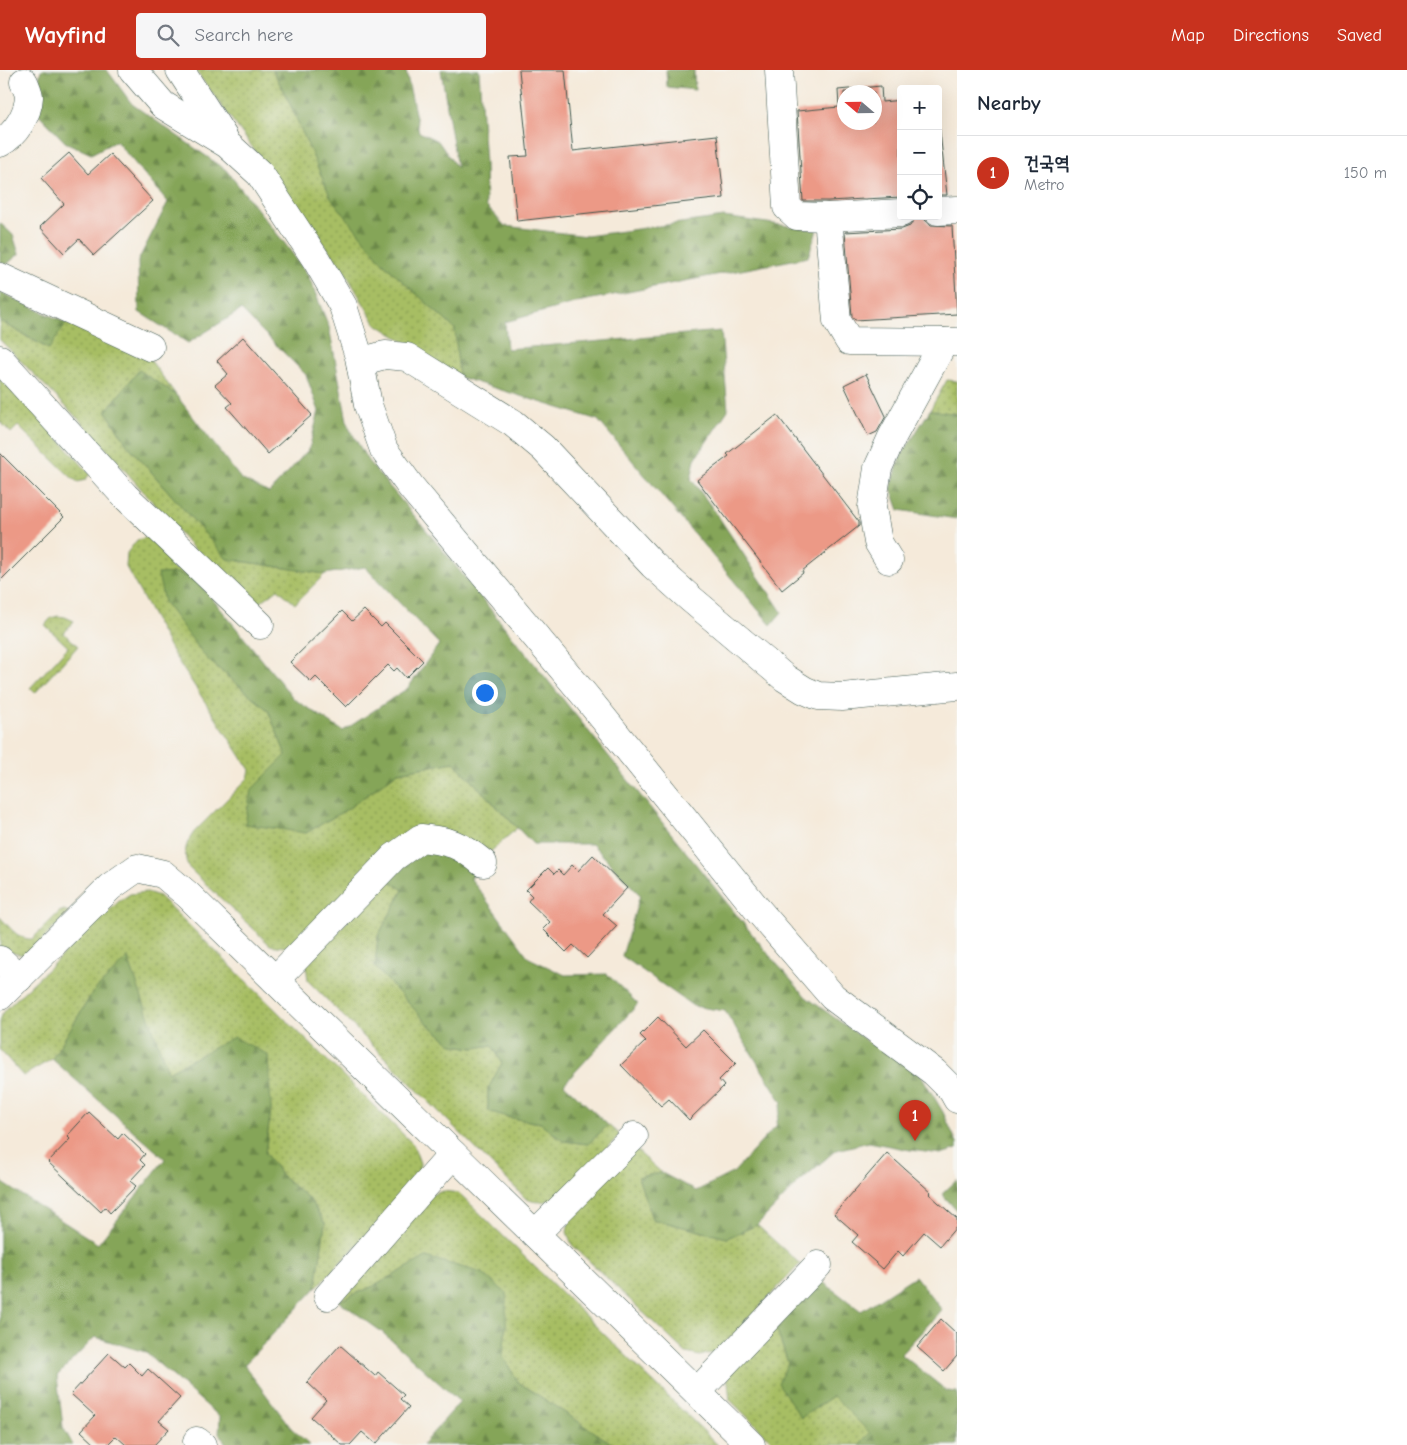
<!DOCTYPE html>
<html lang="en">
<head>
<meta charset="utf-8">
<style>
	body { margin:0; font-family:"Comic Neue","Poor Story",sans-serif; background:#f6f6f7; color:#1f2937 }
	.controls { position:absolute; right:15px; top:15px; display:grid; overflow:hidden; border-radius:5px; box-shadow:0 5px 20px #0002 }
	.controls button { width:45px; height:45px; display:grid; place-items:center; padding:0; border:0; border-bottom:1px solid #e0e1e3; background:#fff; color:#1f2937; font:25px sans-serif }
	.compass { position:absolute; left:837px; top:15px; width:45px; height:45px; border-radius:50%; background:#fff; box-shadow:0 5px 20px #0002; rotate:290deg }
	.you { position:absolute; left:484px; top:622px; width:18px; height:18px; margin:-12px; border:4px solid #fff; border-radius:50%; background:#1a73e8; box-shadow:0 0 0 8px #1a73e833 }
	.badge { display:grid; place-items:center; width:32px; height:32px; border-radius:50%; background:#c8321e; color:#fff; font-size:16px; font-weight:700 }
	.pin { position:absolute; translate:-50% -41px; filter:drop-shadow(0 1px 2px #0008) }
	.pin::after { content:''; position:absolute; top:26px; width:18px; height:15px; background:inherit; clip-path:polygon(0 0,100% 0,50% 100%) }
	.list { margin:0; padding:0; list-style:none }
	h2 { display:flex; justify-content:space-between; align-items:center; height:65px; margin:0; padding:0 20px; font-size:21px }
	h2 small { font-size:16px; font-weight:400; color:#747a83 }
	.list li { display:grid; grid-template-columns:32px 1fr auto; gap:15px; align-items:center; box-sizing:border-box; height:75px; padding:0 20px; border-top:1px solid #e0e1e3 }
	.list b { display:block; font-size:19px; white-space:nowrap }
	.list p { margin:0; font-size:16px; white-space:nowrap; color:#747a83 }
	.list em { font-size:16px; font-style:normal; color:#747a83 }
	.icon { flex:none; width:28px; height:28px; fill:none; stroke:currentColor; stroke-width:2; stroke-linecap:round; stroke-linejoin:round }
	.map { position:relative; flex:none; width:957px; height:1375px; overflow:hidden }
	header { display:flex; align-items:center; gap:30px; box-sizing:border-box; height:70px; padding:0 25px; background:#c8321e; color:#fff }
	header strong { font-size:24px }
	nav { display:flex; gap:28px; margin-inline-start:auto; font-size:18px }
	.search { width:350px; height:45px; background:#f6f6f7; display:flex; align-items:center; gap:12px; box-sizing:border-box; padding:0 18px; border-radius:5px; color:#747a83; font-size:19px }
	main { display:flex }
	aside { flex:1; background:#fff }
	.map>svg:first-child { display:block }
</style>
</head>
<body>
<header>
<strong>Wayfind</strong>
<div class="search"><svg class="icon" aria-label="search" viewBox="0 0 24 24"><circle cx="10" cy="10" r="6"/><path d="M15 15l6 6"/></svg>Search here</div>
<nav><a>Map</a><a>Directions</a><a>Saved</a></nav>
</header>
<main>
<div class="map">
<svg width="957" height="1375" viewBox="0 0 957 1375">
	<defs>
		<pattern id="grass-dots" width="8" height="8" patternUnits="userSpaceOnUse" patternTransform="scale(1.25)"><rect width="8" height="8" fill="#a7be63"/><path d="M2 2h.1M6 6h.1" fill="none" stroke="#879c52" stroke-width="1.8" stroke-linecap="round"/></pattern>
		<pattern id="forest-firs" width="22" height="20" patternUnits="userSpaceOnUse" patternTransform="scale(1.25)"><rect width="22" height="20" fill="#85a559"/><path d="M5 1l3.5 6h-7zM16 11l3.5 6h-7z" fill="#6c884a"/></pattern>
	</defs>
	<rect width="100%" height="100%" fill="#f6f6f2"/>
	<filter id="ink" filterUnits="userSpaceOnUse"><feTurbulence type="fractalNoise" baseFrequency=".02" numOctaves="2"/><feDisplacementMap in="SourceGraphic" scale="10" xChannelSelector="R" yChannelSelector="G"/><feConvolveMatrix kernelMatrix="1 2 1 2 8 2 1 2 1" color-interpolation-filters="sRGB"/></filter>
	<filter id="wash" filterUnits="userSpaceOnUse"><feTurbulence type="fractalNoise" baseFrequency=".0096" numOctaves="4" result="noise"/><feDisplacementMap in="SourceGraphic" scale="20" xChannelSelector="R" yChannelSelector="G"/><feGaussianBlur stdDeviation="1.12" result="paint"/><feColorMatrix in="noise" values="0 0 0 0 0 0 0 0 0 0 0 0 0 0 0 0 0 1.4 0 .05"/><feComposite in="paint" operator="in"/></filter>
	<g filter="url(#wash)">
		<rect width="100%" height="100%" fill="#f5eada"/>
		<g fill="url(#grass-dots)" stroke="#637e4c">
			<path d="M 195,0 L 273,0 L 290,34 L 383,193 L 455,259 L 459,307 L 375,253 L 345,202 Z"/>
			<path d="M 0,251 L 48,279 L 66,253 L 146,284 L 176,325 L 139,301 L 106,341 L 127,374 L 227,489 L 325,504 L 295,534 L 278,519 L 253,538 L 191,476 L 93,364 L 0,270 Z"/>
			<path d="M 0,302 L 90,404 L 85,410 L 78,412 L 72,408 L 18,356 L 11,363 L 0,352 Z"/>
			<path d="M 947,310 L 957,311 L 957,344 L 930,340 Z"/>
			<path d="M 148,467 L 197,510 L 207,589 L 268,640 L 286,685 L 251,720 L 306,763 L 349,738 L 398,702 L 454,692 L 517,758 L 487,785 L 448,761 L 299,873 L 284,877 L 270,875 L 188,797 C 183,782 185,775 194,762 L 248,708 L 250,700 L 174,585 L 126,497 L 127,483 L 137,470 Z"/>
			<path d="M 58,546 L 65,547 L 74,551 L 64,563 L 78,576 L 35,623 L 30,618 L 68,577 L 45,555 L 51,548 Z"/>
			<path d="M 388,809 L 403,820 L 378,866 L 375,897 L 428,954 L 453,975 L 474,978 L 492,975 L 502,993 L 488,1019 L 488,1041 L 512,1048 L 541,1053 L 563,1071 L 588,1074 L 608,1055 L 620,1065 L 555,1129 C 544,1132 535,1134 525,1128 L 308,911 L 306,894 Z"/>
			<path d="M 147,822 L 159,826 L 413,1074 L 420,1093 L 419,1107 L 404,1125 L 316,1218 L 325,1153 L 309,1129 L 282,1106 L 265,1083 L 271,1039 L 202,984 L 168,1002 L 93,922 L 52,989 L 23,1006 L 0,980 L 0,948 L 6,939 L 118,832 L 130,824 Z"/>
			<path d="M 64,840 L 69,842 L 29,884 C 17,885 10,883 0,877 L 0,847 C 9,856 18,870 32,869 L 59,842 Z"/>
			<path d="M 634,1078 L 662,1103 L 638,1107 L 652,1149 L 727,1168 L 757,1155 L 800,1194 L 718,1281 L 700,1286 L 686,1283 L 572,1175 L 567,1162 L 570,1144 Z"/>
			<path d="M 443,1121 L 459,1123 L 718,1375 L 614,1375 L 518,1312 L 503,1287 L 506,1254 L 376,1215 L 339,1231 L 428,1126 Z"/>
			<path d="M 774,1252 L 788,1293 L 801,1347 L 833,1326 L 870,1363 L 859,1375 L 776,1375 L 730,1330 L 727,1304 Z"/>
		</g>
		<g fill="url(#forest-firs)" stroke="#527146">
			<path d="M 41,0 L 107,0 L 132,34 L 226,100 L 286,175 L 308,205 L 329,257 L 348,356 L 368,391 L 433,468 L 769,885 L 806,927 L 874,976 L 915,995 L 943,1042 L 957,1073 L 957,1079 L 941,1084 L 910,1080 L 869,1072 L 836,1080 L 799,1112 L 757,1155 L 727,1168 L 652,1149 L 638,1107 L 662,1103 L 696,1121 L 734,1102 L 776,1056 L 782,1032 L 725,941 L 693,936 L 622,886 L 640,825 L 592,774 L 533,774 L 454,692 L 398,702 L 349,738 L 306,763 L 245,754 L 251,720 L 286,685 L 268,640 L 207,589 L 164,532 L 158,504 L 177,503 L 197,510 L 294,629 L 343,661 L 408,618 L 439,574 L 365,497 L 325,504 L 227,489 L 127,374 L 106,341 L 139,300 L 176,325 L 241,409 L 269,423 L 309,379 L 319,341 L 306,305 L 241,240 L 188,273 L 139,242 L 138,191 L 168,132 L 116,71 L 91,84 L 65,72 L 33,38 Z"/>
			<path d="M 273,0 L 406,1 L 419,62 L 438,71 L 457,98 L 441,0 L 479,0 L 485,94 L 486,136 L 505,156 L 587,166 L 724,147 L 817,160 L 808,187 L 582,231 L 505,252 L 507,279 L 721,261 L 728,340 L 695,389 L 691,409 L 716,443 L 782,542 L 771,555 L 598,350 L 459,307 L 455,259 L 383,193 L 331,128 L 290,34 Z"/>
			<path d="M 666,0 L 694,0 L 695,20 L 667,17 Z"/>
			<path d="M 0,153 L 13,165 L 19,184 L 6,195 L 0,191 Z"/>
			<path d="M 0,222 L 66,253 L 49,279 L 0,251 Z"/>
			<path d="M 930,340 L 957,344 L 957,449 L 899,440 L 891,418 L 900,388 Z"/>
			<path d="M 434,777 L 478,796 L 471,809 L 529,888 L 565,905 L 607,904 L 638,934 L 564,1014 L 608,1055 L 588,1074 L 563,1071 L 541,1053 L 512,1048 L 488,1041 L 488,1019 L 502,993 L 492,975 L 474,978 L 453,975 L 428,954 L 375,897 L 378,866 L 403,820 L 388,809 L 411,785 Z"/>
			<path d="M 128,888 L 168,1002 L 234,967 L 268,985 L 271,1039 L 265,1083 L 282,1106 L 309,1129 L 325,1153 L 316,1218 L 244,1295 L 291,1358 L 310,1375 L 227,1375 L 219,1364 L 220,1347 L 145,1282 L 95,1267 L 57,1306 L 63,1357 L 73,1375 L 0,1375 L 0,1105 L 3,1113 L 98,1174 L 165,1089 L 52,989 L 93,922 Z"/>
			<path d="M 957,1110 L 957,1141 L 942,1124 Z"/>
			<path d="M 426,1187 L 482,1203 L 506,1223 L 506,1254 L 503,1287 L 518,1312 L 614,1375 L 422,1375 L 460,1332 L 382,1262 L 339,1231 L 376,1215 Z"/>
			<path d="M 915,1206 L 942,1240 L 901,1284 L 947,1321 L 957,1322 L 957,1375 L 859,1375 L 870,1363 L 833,1326 L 801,1348 L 778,1313 L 788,1293 L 774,1252 L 819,1209 L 861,1241 Z"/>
		</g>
		<g id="blocks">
			<g fill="#ec9986" fill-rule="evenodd">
				<path d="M 519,0 L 565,0 L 573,81 L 717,65 L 724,128 L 517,151 L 510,87 L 528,86 Z"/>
				<path d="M 881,16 L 882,32 L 901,30 L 901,127 L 828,131 L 803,131 L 797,41 L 839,37 L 838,20 ZM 844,22 L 874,22 L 874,52 L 844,52 Z"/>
				<path d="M 938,44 L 947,125 L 938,125 Z"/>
				<path d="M 69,83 L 88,104 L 110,84 L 153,131 L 94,185 L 79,169 L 64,183 L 40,157 L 64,134 L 41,108 Z"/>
				<path d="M 916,146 L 924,146 L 925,150 L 931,155 L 952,156 L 957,244 L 855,250 L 852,246 L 845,162 L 902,159 L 910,156 Z"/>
				<path d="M 243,267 L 312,345 L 268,384 L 227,337 L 232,333 L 215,315 L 228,304 L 217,291 Z"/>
				<path d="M 866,304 L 886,346 L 877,362 L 868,366 L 844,315 Z"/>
				<path d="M 777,345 L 859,452 L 859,456 L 802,501 L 803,503 L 782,520 L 697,410 L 729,386 L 727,384 Z"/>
				<path d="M 0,383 L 64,447 L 0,511 Z"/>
				<path d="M 364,540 L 381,557 L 385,553 L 423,591 L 406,608 L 397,598 L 394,601 L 388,595 L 346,637 L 316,607 L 311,612 L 290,592 L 342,541 L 352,551 Z"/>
				<path d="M 593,785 L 627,818 L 603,844 L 617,856 L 587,888 L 573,875 L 566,882 L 543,859 L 550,852 L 528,831 L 532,826 L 526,820 L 548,798 L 554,804 L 558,800 L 563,805 L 572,795 L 578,801 Z"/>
				<path d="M 658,947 L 686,976 L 703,960 L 736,993 L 719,1010 L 724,1016 L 689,1050 L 669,1029 L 661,1036 L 621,995 L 646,971 L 640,965 Z"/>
				<path d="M 89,1042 L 118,1069 L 123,1063 L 145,1084 L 140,1090 L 145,1095 L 130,1111 L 136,1116 L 110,1143 L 105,1137 L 101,1142 L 48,1092 L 70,1069 L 67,1066 Z"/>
				<path d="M 887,1083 L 931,1122 L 929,1124 L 957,1149 L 957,1156 L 940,1176 L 924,1162 L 903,1186 L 898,1181 L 883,1199 L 852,1172 L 858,1165 L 834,1144 Z"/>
				<path d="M 941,1249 L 957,1264 L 957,1286 L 944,1301 L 917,1277 Z"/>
				<path d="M 340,1275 L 375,1306 L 378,1302 L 404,1325 L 400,1329 L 409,1337 L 376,1374 L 362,1362 L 350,1375 L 342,1375 L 311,1347 L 326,1330 L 307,1312 Z"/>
				<path d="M 109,1283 L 125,1297 L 129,1293 L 142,1306 L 148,1299 L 180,1328 L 159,1351 L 169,1359 L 154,1375 L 126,1375 L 116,1366 L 107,1375 L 96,1375 L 81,1361 L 95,1346 L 71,1324 Z"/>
			</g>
		</g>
	</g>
	<g filter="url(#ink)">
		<use href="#blocks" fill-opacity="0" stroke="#3f574d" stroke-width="1"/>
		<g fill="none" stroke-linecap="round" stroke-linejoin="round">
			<defs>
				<g id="minor">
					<path d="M 133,0 L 163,35 L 227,74 L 260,104 L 317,191 L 343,236 L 359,287 L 368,335 L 384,380 L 411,417 L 587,628 L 757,839 L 833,927 L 934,1002 L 952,1020 L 957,1029"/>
					<path d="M 180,0 L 224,68"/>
					<path d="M 779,0 L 787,137 L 797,146 L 828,147 L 901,143"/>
					<path d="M 0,73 C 15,65 28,45 29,27 C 29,23 26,17 24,12"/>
					<path d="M 938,141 L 957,140"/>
					<path d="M 828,147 L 837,251 L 849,271 L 957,272"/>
					<path d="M 0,207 L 150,277"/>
					<path d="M 0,289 L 125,426 L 260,555"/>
					<path d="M 361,297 L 370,289 L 385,285 L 407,287 L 513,353 L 543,378 L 653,495 L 691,529 L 785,608 L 804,620 L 818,626 L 842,627 L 957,616"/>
					<path d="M 889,490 L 878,472 L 872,437 L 878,398 L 892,367 L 944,272"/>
					<path d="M 0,890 L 19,908"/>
					<path d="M 275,910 L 394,787 L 421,768 C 450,771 460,774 483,793"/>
					<path d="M 0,926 L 110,817 L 137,798 L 163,804 L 188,825 L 751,1375"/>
					<path d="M 535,1164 L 634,1066"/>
					<path d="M 328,1226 L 453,1084"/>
					<path d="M 697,1322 L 818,1195"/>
					<path d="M 197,1371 L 202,1375"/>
				</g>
			</defs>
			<use href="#minor" stroke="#3f574d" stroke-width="29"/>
			<use href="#minor" stroke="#fff" stroke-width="28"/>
		</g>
	</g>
</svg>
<div class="controls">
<button>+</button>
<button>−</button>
<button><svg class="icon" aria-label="locate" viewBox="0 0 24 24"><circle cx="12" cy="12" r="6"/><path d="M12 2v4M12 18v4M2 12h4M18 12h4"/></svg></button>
</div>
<svg class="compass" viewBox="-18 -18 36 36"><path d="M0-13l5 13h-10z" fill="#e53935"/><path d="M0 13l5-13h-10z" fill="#747a83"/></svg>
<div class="you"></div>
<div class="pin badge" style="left:915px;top:1071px">1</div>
</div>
<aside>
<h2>Nearby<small></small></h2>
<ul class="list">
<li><span class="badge">1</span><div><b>건국역</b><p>Metro</p></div><em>150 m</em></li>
</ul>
</aside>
</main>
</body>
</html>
